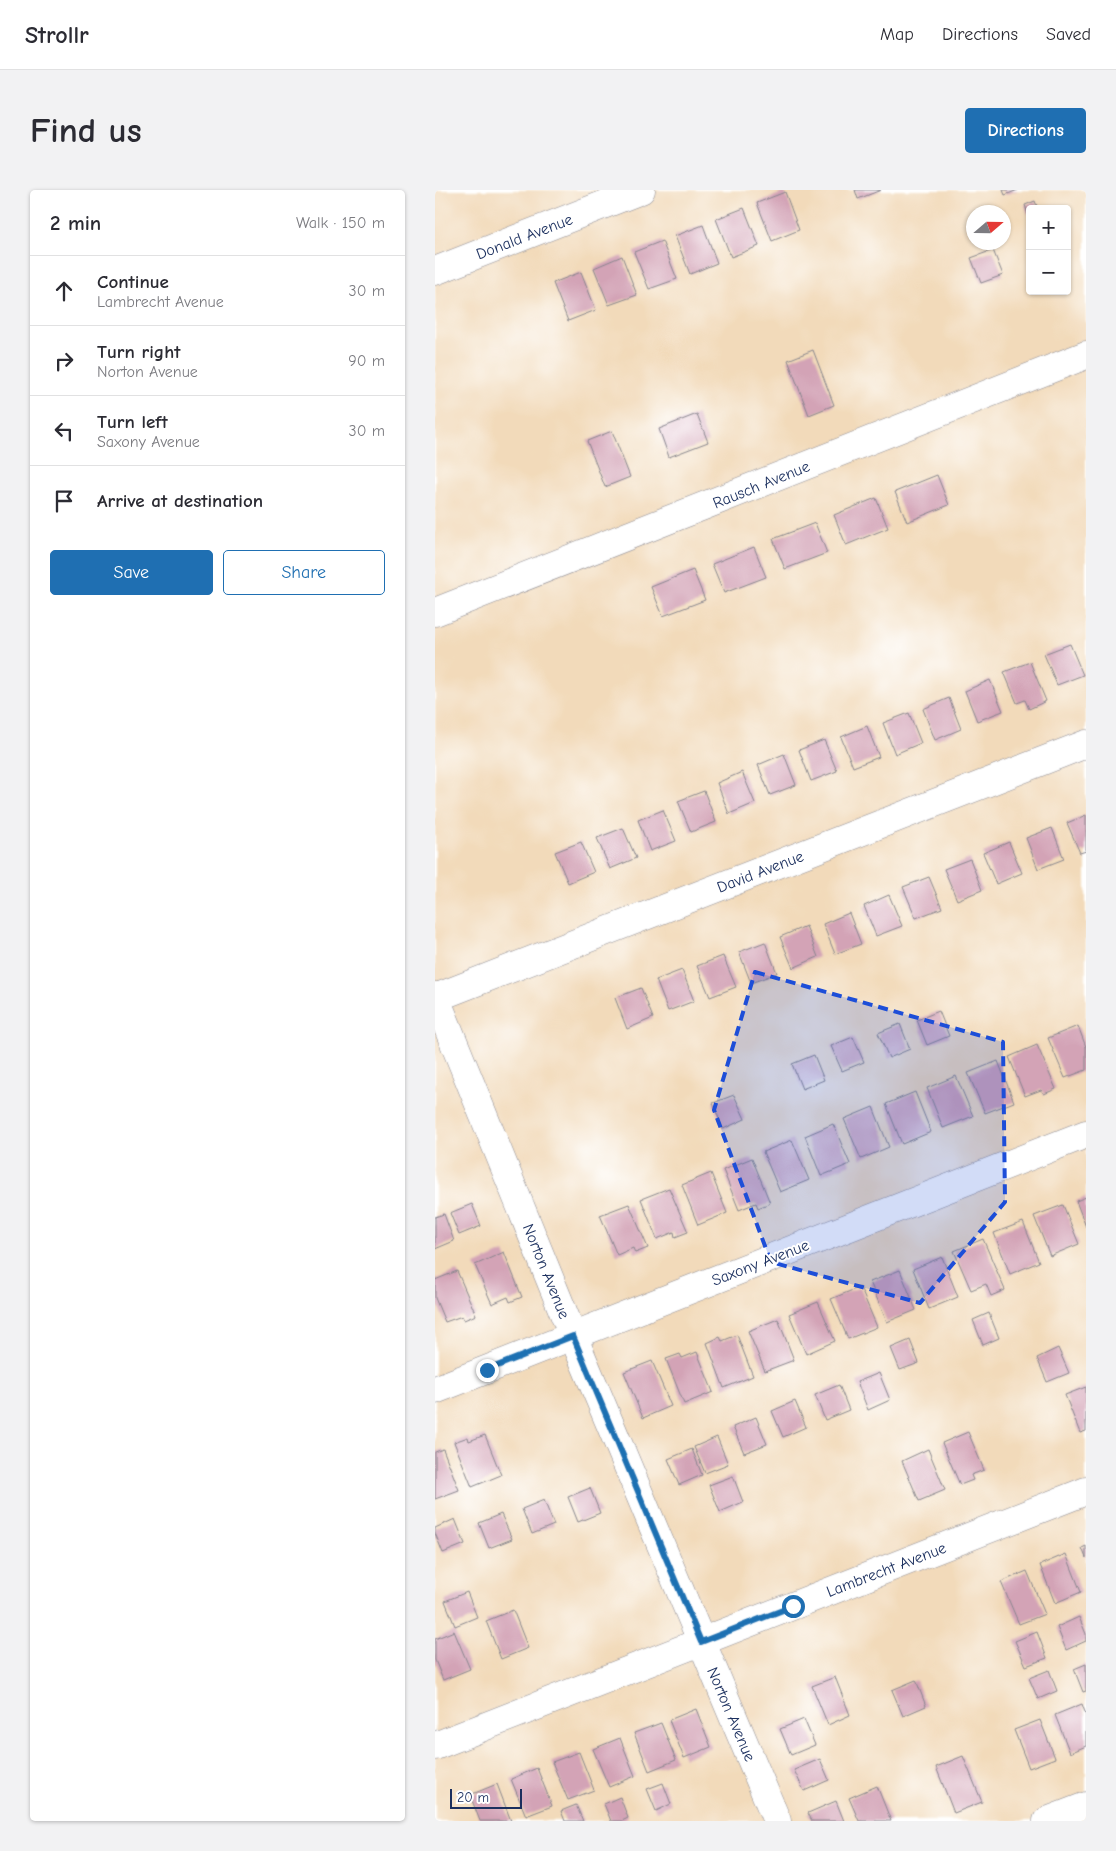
<!DOCTYPE html>
<html lang="en">
<head>
<meta charset="utf-8">
<style>
	body { margin:0; font-family:"Comic Neue",sans-serif; background:#f2f2f3; color:#2b2b33 }
	.controls { position:absolute; right:15px; top:15px; display:grid; overflow:hidden; border-radius:5px; box-shadow:0 1px 4px #0004 }
	.controls button { width:45px; height:45px; display:grid; place-items:center; padding:0; border:0; border-bottom:1px solid #e1e1e2; background:#fff; color:#2b2b33; font:25px sans-serif }
	.compass { position:absolute; left:531px; top:15px; width:45px; height:45px; border-radius:50%; background:#fff; box-shadow:0 1px 4px #0004; rotate:70deg }
	.scale { position:absolute; left:15px; bottom:12px; width:72px; box-sizing:border-box; padding-left:5px; border:2px solid #1b2f5e; border-top:0; font-size:14px; line-height:18px; white-space:nowrap; color:#1b2f5e; -webkit-text-stroke:4px #fff; paint-order:stroke }
	.stop { position:absolute; width:15px; height:15px; margin:-11px; border:4px solid #1f6fb2; border-radius:50%; background:#fff }
	.stop.end { background:#1f6fb2; border-color:#fff; box-shadow:0 1px 5px #0008 }
	.list { margin:0; padding:0; list-style:none }
	h2 { display:flex; justify-content:space-between; align-items:center; height:65px; margin:0; padding:0 20px; font-size:21px }
	h2 small { font-size:16px; font-weight:400; color:#7c7c81 }
	.list li { display:grid; grid-template-columns:32px 1fr auto; gap:15px; align-items:center; box-sizing:border-box; height:70px; padding:0 20px; border-top:1px solid #e1e1e2 }
	.list b { display:block; font-size:19px; white-space:nowrap }
	.list p { margin:0; font-size:16px; white-space:nowrap; color:#7c7c81 }
	.list em { font-size:16px; font-style:normal; color:#7c7c81 }
	.actions { display:flex; gap:10px; padding:15px 20px }
	.actions a { flex:1; padding:11px 0; border:1px solid #1f6fb2; border-radius:5px; text-align:center; font-size:18px; color:#1f6fb2 }
	.actions .main { background:#1f6fb2; color:#fff }
	.icon { flex:none; width:28px; height:28px; fill:none; stroke:currentColor; stroke-width:2; stroke-linecap:round; stroke-linejoin:round }
	.map { position:relative; flex:none; width:651px; height:1631px; overflow:hidden; border-radius:5px }
	header { display:flex; align-items:center; gap:30px; box-sizing:border-box; height:70px; padding:0 25px; background:#fff; border-bottom:1px solid #e1e1e2 }
	header strong { font-size:24px }
	nav { display:flex; gap:28px; margin-inline-start:auto; font-size:18px }
	.intro { display:flex; align-items:center; justify-content:space-between; box-sizing:border-box; height:120px; padding:0 30px }
	h1 { margin:0; font-size:35px }
	.button { padding:12px 22px; border-radius:5px; background:#1f6fb2; color:#fff; font-size:18px; font-weight:700 }
	main { display:flex; gap:30px; padding:0 30px }
	aside { flex:1; background:#fff; border-radius:5px; box-shadow:0 1px 4px #0004 }
	.map>svg:first-child { display:block }
</style>
</head>
<body>
<header>
<strong>Strollr</strong>
<nav><a>Map</a><a>Directions</a><a>Saved</a></nav>
</header>
<div class="intro"><h1>Find us</h1><a class="button">Directions</a></div>
<main>
<aside>
<h2>2 min<small>Walk · 150 m</small></h2>
<ul class="list">
<li><svg class="icon" aria-label="ahead" viewBox="0 0 24 24"><path d="M12 20V5M6 11l6-6 6 6"/></svg><div><b>Continue</b><p>Lambrecht Avenue</p></div><em>30 m</em></li>
<li><svg class="icon" aria-label="right" viewBox="0 0 24 24"><path d="M7 20v-9h11M14 6l5 5-5 5"/></svg><div><b>Turn right</b><p>Norton Avenue</p></div><em>90 m</em></li>
<li><svg class="icon" aria-label="left" viewBox="0 0 24 24"><path d="M17 20v-9H6M10 6l-5 5 5 5"/></svg><div><b>Turn left</b><p>Saxony Avenue</p></div><em>30 m</em></li>
<li><svg class="icon" aria-label="arrive" viewBox="0 0 24 24"><path d="M6 21V4h12l-3 4 3 4H6"/></svg><div><b>Arrive at destination</b></div></li>
</ul>
<div class="actions"><a class="main">Save</a><a>Share</a></div>
</aside>
<div class="map">
<svg width="651" height="1631" viewBox="0 0 651 1631">
	<rect width="100%" height="100%" fill="#fff"/>
	<filter id="ink" filterUnits="userSpaceOnUse"><feTurbulence type="fractalNoise" baseFrequency=".02" numOctaves="2"/><feDisplacementMap in="SourceGraphic" scale="10" xChannelSelector="R" yChannelSelector="G"/><feConvolveMatrix kernelMatrix="1 2 1 2 8 2 1 2 1" color-interpolation-filters="sRGB"/></filter>
	<filter id="wash" filterUnits="userSpaceOnUse"><feTurbulence type="fractalNoise" baseFrequency=".0096" numOctaves="4" result="noise"/><feDisplacementMap in="SourceGraphic" scale="20" xChannelSelector="R" yChannelSelector="G"/><feGaussianBlur stdDeviation="1.12" result="paint"/><feColorMatrix in="noise" values="0 0 0 0 0 0 0 0 0 0 0 0 0 0 0 0 0 1.4 0 .05"/><feComposite in="paint" operator="in"/></filter>
	<g filter="url(#wash)">
		<rect width="100%" height="100%" fill="#f2daba"/>
		<g id="blocks">
			<g fill="#d3a3b6">
				<path d="M 420,0 L 446,0 L 423,9 Z"/>
				<path d="M 568,0 L 583,0 L 570,5 Z"/>
				<path d="M 350,2 L 364,40 L 337,51 L 322,13 Z"/>
				<path d="M 600,11 L 603,19 L 595,19 L 595,23 L 593,24 L 590,15 Z"/>
				<path d="M 309,18 L 324,56 L 296,67 L 281,29 Z"/>
				<path d="M 268,35 L 282,73 L 255,84 L 240,46 Z"/>
				<path d="M 227,51 L 242,89 L 214,99 L 199,62 Z"/>
				<path d="M 558,60 L 568,85 L 546,93 L 536,68 Z"/>
				<path d="M 187,66 L 202,105 L 174,115 L 159,78 Z"/>
				<path d="M 146,82 L 161,120 L 133,131 L 118,93 Z"/>
				<path d="M 378,160 L 399,215 L 374,225 L 353,170 Z"/>
				<path d="M 262,224 L 273,252 L 234,267 L 224,239 Z"/>
				<path d="M 177,241 L 195,287 L 170,297 L 152,251 Z"/>
				<path d="M 502,285 L 514,315 L 472,332 L 460,302 Z"/>
				<path d="M 441,308 L 453,338 L 411,355 L 399,325 Z"/>
				<path d="M 380,333 L 392,363 L 350,379 L 338,349 Z"/>
				<path d="M 319,357 L 331,387 L 289,403 L 277,374 Z"/>
				<path d="M 258,380 L 270,410 L 228,426 L 216,397 Z"/>
				<path d="M 635,454 L 648,485 L 622,495 L 609,464 Z"/>
				<path d="M 595,472 L 611,511 L 594,519 L 590,510 L 582,513 L 569,482 Z"/>
				<path d="M 555,490 L 568,521 L 542,531 L 530,501 Z"/>
				<path d="M 514,508 L 526,539 L 500,550 L 488,519 Z"/>
				<path d="M 474,523 L 486,553 L 460,564 L 448,533 Z"/>
				<path d="M 432,536 L 444,567 L 418,577 L 406,547 Z"/>
				<path d="M 389,550 L 402,581 L 376,591 L 364,560 Z"/>
				<path d="M 349,564 L 361,595 L 335,605 L 323,575 Z"/>
				<path d="M 307,582 L 320,613 L 294,624 L 282,593 Z"/>
				<path d="M 269,601 L 281,632 L 256,642 L 243,611 Z"/>
				<path d="M 228,620 L 241,651 L 215,661 L 203,630 Z"/>
				<path d="M 651,625 L 651,661 L 645,663 L 632,633 Z"/>
				<path d="M 188,638 L 201,668 L 175,679 L 162,648 Z"/>
				<path d="M 617,638 L 629,669 L 603,679 L 591,648 Z"/>
				<path d="M 146,652 L 159,682 L 133,693 L 120,662 Z"/>
				<path d="M 574,652 L 587,683 L 561,694 L 548,663 Z"/>
				<path d="M 535,669 L 547,700 L 522,710 L 509,679 Z"/>
				<path d="M 494,687 L 507,718 L 481,728 L 468,697 Z"/>
				<path d="M 454,705 L 467,736 L 441,746 L 429,716 Z"/>
				<path d="M 414,723 L 426,754 L 400,764 L 388,734 Z"/>
				<path d="M 371,736 L 383,767 L 358,778 L 345,747 Z"/>
				<path d="M 330,752 L 342,783 L 316,793 L 304,762 Z"/>
				<path d="M 288,766 L 301,797 L 275,807 L 262,776 Z"/>
				<path d="M 247,780 L 259,811 L 233,821 L 221,790 Z"/>
				<path d="M 206,798 L 218,828 L 192,839 L 180,808 Z"/>
				<path d="M 504,821 L 514,846 L 492,855 L 482,830 Z"/>
				<path d="M 465,834 L 475,859 L 454,868 L 443,843 Z"/>
				<path d="M 643,836 L 651,857 L 651,880 L 630,888 L 613,848 Z"/>
				<path d="M 418,847 L 429,872 L 407,881 L 396,856 Z"/>
				<path d="M 602,855 L 621,899 L 609,904 L 606,900 L 590,906 L 574,867 Z"/>
				<path d="M 379,865 L 389,890 L 367,899 L 357,874 Z"/>
				<path d="M 563,871 L 579,912 L 550,923 L 533,883 Z"/>
				<path d="M 521,886 L 538,926 L 508,938 L 492,898 Z"/>
				<path d="M 480,902 L 496,942 L 467,954 L 451,914 Z"/>
				<path d="M 299,905 L 310,929 L 288,939 L 278,913 Z"/>
				<path d="M 438,917 L 454,957 L 426,969 L 409,929 Z"/>
				<path d="M 398,934 L 415,974 L 386,986 L 370,946 Z"/>
				<path d="M 357,950 L 374,990 L 345,1002 L 328,962 Z"/>
				<path d="M 317,968 L 335,1013 L 323,1018 L 321,1013 L 304,1020 L 288,980 Z"/>
				<path d="M 276,983 L 292,1023 L 263,1035 L 247,995 Z"/>
				<path d="M 234,998 L 253,1042 L 240,1047 L 239,1042 L 222,1049 L 206,1009 Z"/>
				<path d="M 651,1007 L 651,1037 L 641,1011 Z"/>
				<path d="M 37,1014 L 46,1036 L 24,1045 L 15,1023 Z"/>
				<path d="M 194,1014 L 213,1058 L 200,1063 L 198,1058 L 182,1065 L 165,1025 Z"/>
				<path d="M 628,1015 L 644,1054 L 615,1066 L 599,1026 Z"/>
				<path d="M 9,1024 L 19,1051 L 0,1059 L 0,1027 Z"/>
				<path d="M 588,1032 L 604,1072 L 575,1084 L 559,1043 Z"/>
				<path d="M 548,1049 L 570,1100 L 556,1106 L 551,1094 L 536,1100 L 519,1061 Z"/>
				<path d="M 69,1062 L 87,1107 L 75,1112 L 73,1107 L 57,1114 L 40,1075 Z"/>
				<path d="M 507,1067 L 523,1107 L 494,1119 L 478,1079 Z"/>
				<path d="M 465,1080 L 481,1120 L 452,1132 L 435,1092 Z"/>
				<path d="M 22,1081 L 41,1125 L 29,1130 L 27,1126 L 10,1132 L 0,1108 L 0,1090 Z"/>
				<path d="M 425,1097 L 442,1137 L 413,1149 L 396,1109 Z"/>
				<path d="M 383,1112 L 400,1151 L 371,1164 L 354,1124 Z"/>
				<path d="M 554,1123 L 564,1148 L 548,1155 L 538,1130 Z"/>
				<path d="M 343,1129 L 359,1170 L 330,1181 L 313,1141 Z"/>
				<path d="M 302,1145 L 318,1186 L 289,1198 L 272,1153 L 285,1147 L 287,1151 Z"/>
				<path d="M 475,1150 L 484,1173 L 465,1180 L 456,1158 Z"/>
				<path d="M 623,1158 L 634,1183 L 612,1192 L 602,1168 Z"/>
				<path d="M 262,1162 L 278,1202 L 249,1214 L 231,1169 L 245,1164 L 247,1168 Z"/>
				<path d="M 217,1171 L 236,1216 L 208,1228 L 189,1182 Z"/>
				<path d="M 444,1183 L 455,1210 L 433,1220 L 422,1192 Z"/>
				<path d="M 404,1195 L 414,1220 L 390,1230 L 380,1205 Z"/>
				<path d="M 651,1197 L 651,1241 L 645,1243 L 630,1205 Z"/>
				<path d="M 360,1211 L 371,1237 L 348,1247 L 337,1221 Z"/>
				<path d="M 321,1227 L 332,1254 L 309,1263 L 298,1237 Z"/>
				<path d="M 533,1242 L 549,1280 L 536,1285 L 538,1290 L 525,1295 L 507,1253 Z"/>
				<path d="M 50,1245 L 66,1285 L 37,1297 L 19,1252 L 33,1247 L 34,1251 Z"/>
				<path d="M 282,1247 L 293,1274 L 270,1283 L 259,1257 Z"/>
				<path d="M 8,1259 L 24,1300 L 0,1309 L 0,1262 Z"/>
				<path d="M 257,1259 L 267,1285 L 244,1295 L 233,1269 Z"/>
				<path d="M 493,1259 L 510,1300 L 484,1311 L 467,1271 Z"/>
				<path d="M 298,1286 L 308,1312 L 285,1322 L 274,1295 Z"/>
				<path d="M 155,1298 L 165,1323 L 143,1332 L 133,1307 Z"/>
				<path d="M 109,1310 L 119,1335 L 97,1344 L 87,1319 Z"/>
				<path d="M 66,1324 L 77,1349 L 54,1358 L 44,1333 Z"/>
				<path d="M 20,1329 L 30,1354 L 8,1363 L 0,1343 L 0,1338 Z"/>
				<path d="M 651,1356 L 651,1368 L 647,1358 Z"/>
				<path d="M 631,1364 L 646,1402 L 620,1413 L 605,1375 Z"/>
				<path d="M 592,1381 L 610,1424 L 584,1434 L 566,1392 Z"/>
				<path d="M 32,1402 L 42,1427 L 20,1436 L 10,1411 Z"/>
				<path d="M 78,1420 L 93,1458 L 66,1469 L 51,1431 Z"/>
				<path d="M 644,1427 L 651,1444 L 651,1451 L 631,1460 L 622,1437 Z"/>
				<path d="M 19,1441 L 35,1479 L 8,1490 L 0,1470 L 0,1449 Z"/>
				<path d="M 602,1442 L 612,1468 L 591,1476 L 580,1451 Z"/>
				<path d="M 651,1474 L 651,1501 L 648,1502 L 639,1479 Z"/>
				<path d="M 614,1480 L 622,1501 L 603,1509 L 594,1488 Z"/>
				<path d="M 400,1487 L 415,1525 L 393,1535 L 377,1496 Z"/>
				<path d="M 481,1490 L 491,1516 L 468,1526 L 457,1500 Z"/>
				<path d="M 647,1514 L 651,1525 L 651,1556 L 635,1563 L 620,1525 Z"/>
				<path d="M 261,1519 L 276,1557 L 249,1568 L 234,1530 Z"/>
				<path d="M 369,1529 L 380,1555 L 356,1565 L 345,1539 Z"/>
				<path d="M 605,1530 L 620,1568 L 594,1578 L 579,1540 Z"/>
				<path d="M 226,1533 L 241,1570 L 214,1581 L 199,1543 Z"/>
				<path d="M 185,1548 L 200,1586 L 174,1597 L 158,1559 Z"/>
				<path d="M 144,1562 L 159,1600 L 133,1610 L 117,1572 Z"/>
				<path d="M 528,1566 L 547,1612 L 519,1623 L 501,1577 Z"/>
				<path d="M 385,1569 L 394,1590 L 369,1601 L 359,1580 Z"/>
				<path d="M 102,1578 L 117,1616 L 91,1626 L 76,1589 Z"/>
				<path d="M 228,1593 L 236,1614 L 221,1621 L 212,1599 Z"/>
				<path d="M 62,1594 L 76,1631 L 45,1631 L 35,1605 Z"/>
				<path d="M 442,1596 L 456,1631 L 424,1631 L 414,1608 Z"/>
				<path d="M 185,1607 L 193,1628 L 187,1631 L 176,1631 L 169,1614 Z"/>
				<path d="M 401,1611 L 409,1631 L 377,1631 L 373,1623 Z"/>
				<path d="M 141,1615 L 148,1631 L 130,1631 L 126,1621 Z"/>
			</g>
		</g>
	</g>
	<g filter="url(#ink)">
		<use href="#blocks" fill-opacity="0" stroke="#86848c" stroke-width="1"/>
		<g fill="none" stroke-linecap="round" stroke-linejoin="round">
			<defs>
				<g id="minor">
					<path d="M 0,81 L 206,0"/>
					<path d="M 0,422 L 651,165"/>
					<path d="M 0,806 L 138,1146 L 342,1631"/>
					<path d="M 0,808 L 651,554"/>
					<path d="M 0,1200 L 651,944"/>
					<path d="M 0,1556 L 651,1301"/>
					<path d="M 612,1631 L 651,1616"/>
				</g>
			</defs>
			<use href="#minor" stroke="#86848c" stroke-width="29"/>
			<use href="#minor" stroke="#fff" stroke-width="28"/>
		</g>
	</g>
	<g fill="none" stroke-linecap="round" stroke-linejoin="round" filter="url(#ink)">
		<path stroke="#1f6fb2" stroke-width="6" d="M 52,1180 L 138,1146 L 266,1452 L 358,1416"/>
	</g>
	<path fill="#1d4ed8" fill-opacity="0.2" stroke="#1d4ed8" stroke-width="4" stroke-dasharray="10 6" stroke-linejoin="round" d="M 320,782 L 568,852 L 570,1012 L 485,1113 L 336,1072 L 279,920 Z"/>
	<g text-anchor="middle" stroke-width="4" stroke-linejoin="round" paint-order="stroke">
		<g font-size="16" fill="#1b2f5e" stroke="#fff">
			<text transform="translate(89 46) rotate(-21)" y="6">Donald Avenue</text>
			<text transform="translate(326 294) rotate(-22)" y="6">Rausch Avenue</text>
			<text transform="translate(325 681) rotate(-21)" y="6">David Avenue</text>
			<text transform="translate(325 1072) rotate(-21)" y="6">Saxony Avenue</text>
			<text transform="translate(112 1081) rotate(68)" y="6">Norton Avenue</text>
			<text transform="translate(451 1379) rotate(-21)" y="6">Lambrecht Avenue</text>
			<text transform="translate(297 1524) rotate(67)" y="6">Norton Avenue</text>
		</g>
	</g>
</svg>
<div class="controls">
<button>+</button>
<button>−</button>
</div>
<svg class="compass" viewBox="-18 -18 36 36"><path d="M0-13l5 13h-10z" fill="#e53935"/><path d="M0 13l5-13h-10z" fill="#7c7c81"/></svg>
<div class="scale">20 m</div>
<div class="stop" style="left:358px;top:1416px"></div>
<div class="stop end" style="left:52px;top:1180px"></div>
</div>
</main>
</body>
</html>
